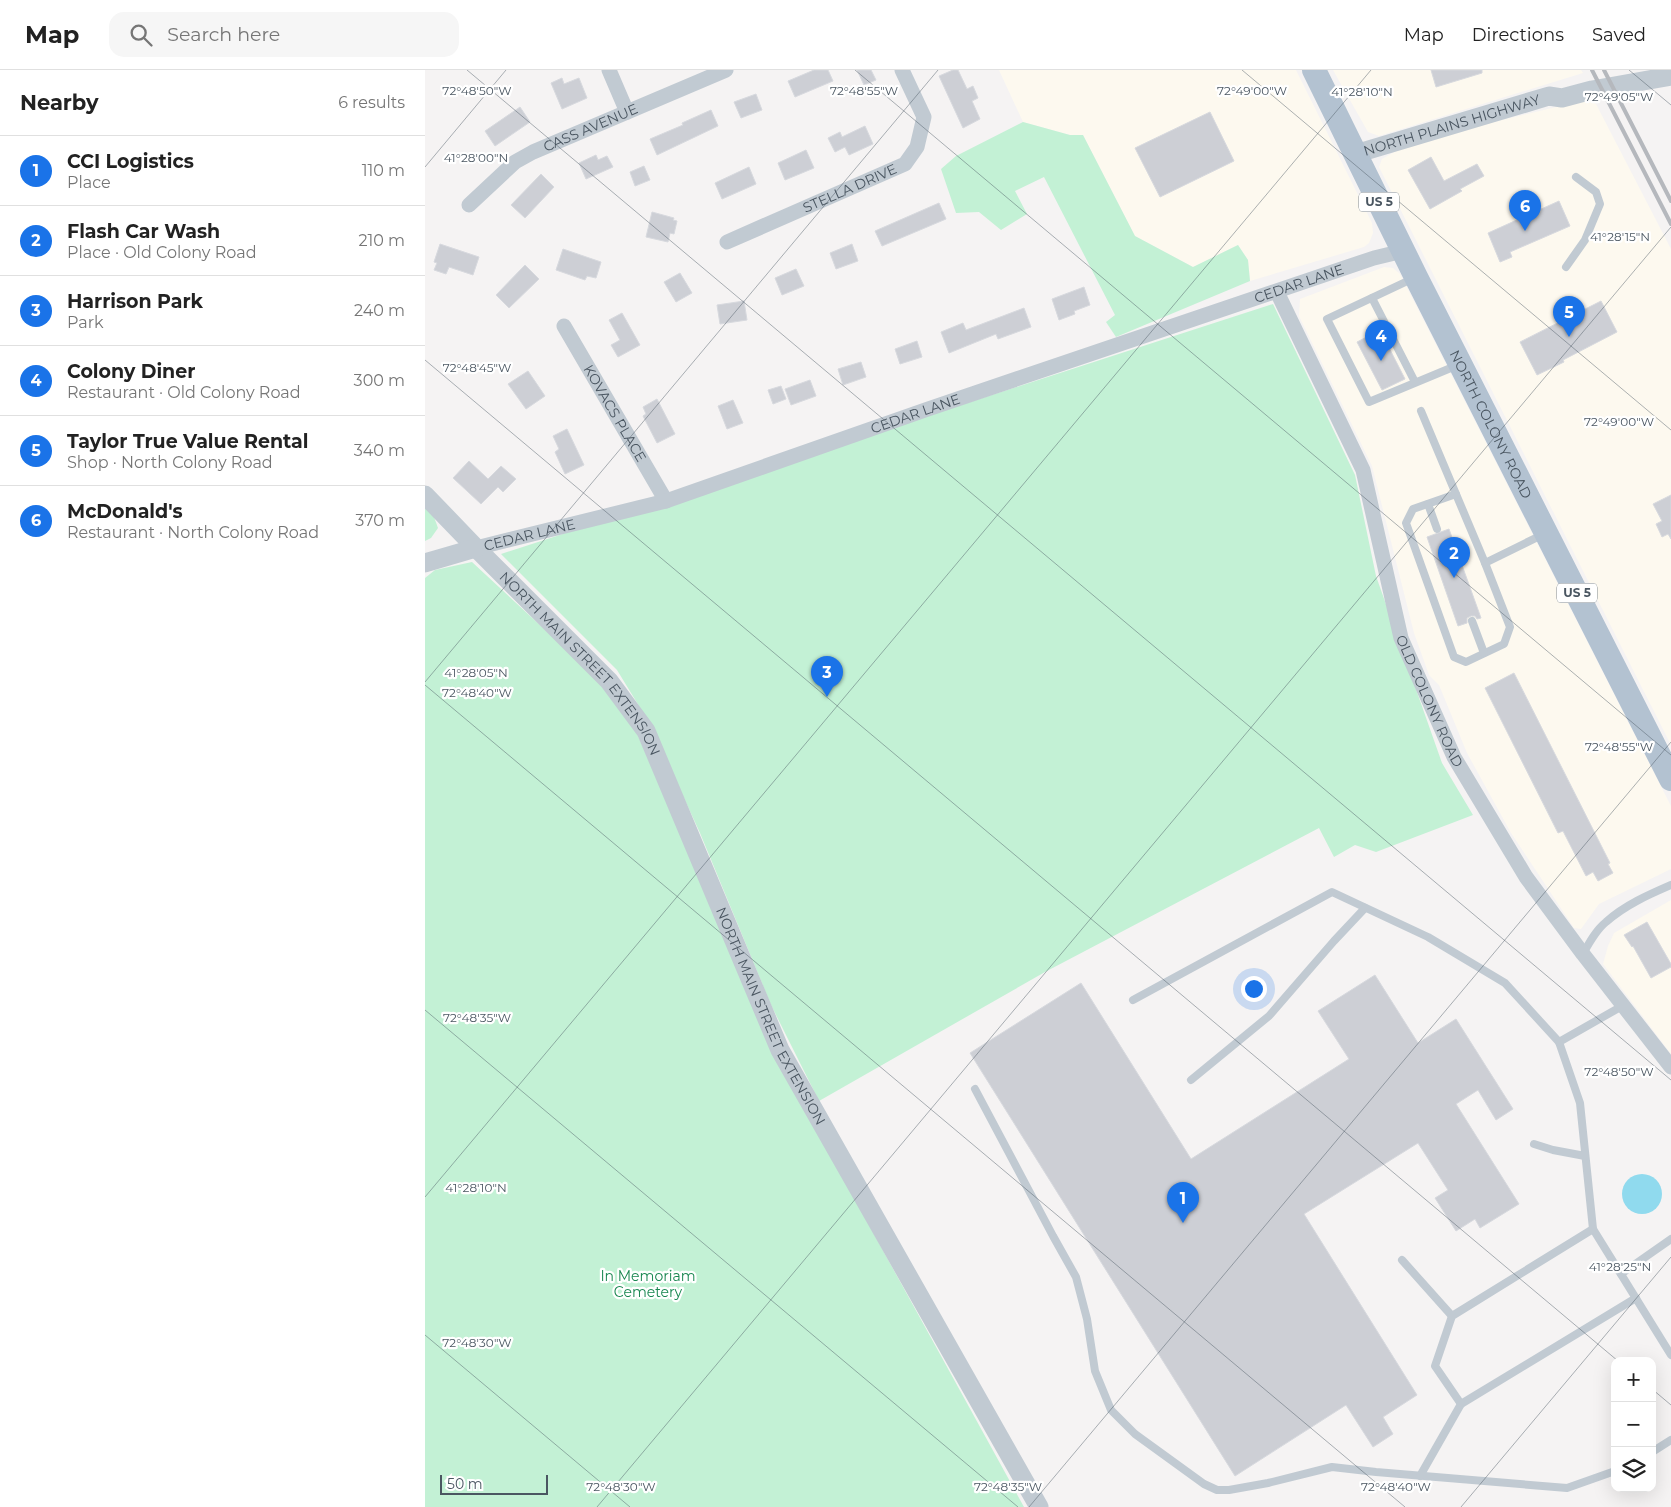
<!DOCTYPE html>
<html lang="en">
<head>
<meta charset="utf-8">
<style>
	body { margin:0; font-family:Montserrat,sans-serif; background:#f6f6f6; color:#222 }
	.controls { position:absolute; right:15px; bottom:15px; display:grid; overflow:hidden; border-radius:10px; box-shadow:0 5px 20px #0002 }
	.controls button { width:45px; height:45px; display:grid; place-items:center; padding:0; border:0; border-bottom:1px solid #e0e0e0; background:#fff; color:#222; font:25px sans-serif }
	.scale { position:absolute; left:15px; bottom:12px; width:108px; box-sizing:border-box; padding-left:5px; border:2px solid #4a5661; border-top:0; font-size:14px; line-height:18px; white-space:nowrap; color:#4a5661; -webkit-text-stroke:4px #fff; paint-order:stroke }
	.you { position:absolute; left:828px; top:918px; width:18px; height:18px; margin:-12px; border:4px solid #fff; border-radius:50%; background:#1a73e8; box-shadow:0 0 0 8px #1a73e833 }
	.badge { display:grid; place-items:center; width:32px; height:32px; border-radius:50%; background:#1a73e8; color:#fff; font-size:16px; font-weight:700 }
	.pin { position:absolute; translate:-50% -41px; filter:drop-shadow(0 1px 2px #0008) }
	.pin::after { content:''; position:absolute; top:26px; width:18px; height:15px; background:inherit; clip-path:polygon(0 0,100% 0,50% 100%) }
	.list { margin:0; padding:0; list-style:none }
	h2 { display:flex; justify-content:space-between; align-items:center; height:65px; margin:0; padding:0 20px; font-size:21px }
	h2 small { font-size:16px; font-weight:400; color:#767676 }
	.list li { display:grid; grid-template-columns:32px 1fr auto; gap:15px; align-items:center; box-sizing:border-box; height:70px; padding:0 20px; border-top:1px solid #e0e0e0 }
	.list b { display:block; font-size:19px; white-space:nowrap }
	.list p { margin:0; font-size:16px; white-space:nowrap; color:#767676 }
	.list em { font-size:16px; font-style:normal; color:#767676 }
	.icon { flex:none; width:28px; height:28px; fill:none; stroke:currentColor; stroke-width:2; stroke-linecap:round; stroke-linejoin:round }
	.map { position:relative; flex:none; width:1246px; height:1437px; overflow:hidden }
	header { display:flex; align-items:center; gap:30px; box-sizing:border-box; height:70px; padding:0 25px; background:#fff; border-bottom:1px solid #e0e0e0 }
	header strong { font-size:24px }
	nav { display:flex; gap:28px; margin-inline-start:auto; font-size:18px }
	.search { width:350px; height:45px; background:#f6f6f6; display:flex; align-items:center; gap:12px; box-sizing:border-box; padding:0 18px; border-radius:15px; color:#767676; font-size:19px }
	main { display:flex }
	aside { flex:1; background:#fff }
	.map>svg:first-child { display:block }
</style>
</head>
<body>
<header>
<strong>Map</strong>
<div class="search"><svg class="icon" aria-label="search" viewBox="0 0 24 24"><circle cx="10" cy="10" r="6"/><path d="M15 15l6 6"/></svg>Search here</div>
<nav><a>Map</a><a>Directions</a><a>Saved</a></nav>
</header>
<main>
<aside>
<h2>Nearby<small>6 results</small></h2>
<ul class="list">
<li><span class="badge">1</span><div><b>CCI Logistics</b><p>Place</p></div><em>110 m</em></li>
<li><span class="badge">2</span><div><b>Flash Car Wash</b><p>Place · Old Colony Road</p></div><em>210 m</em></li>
<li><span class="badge">3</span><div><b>Harrison Park</b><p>Park</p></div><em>240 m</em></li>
<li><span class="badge">4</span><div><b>Colony Diner</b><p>Restaurant · Old Colony Road</p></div><em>300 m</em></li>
<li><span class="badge">5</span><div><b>Taylor True Value Rental</b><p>Shop · North Colony Road</p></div><em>340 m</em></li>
<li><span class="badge">6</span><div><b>McDonald's</b><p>Restaurant · North Colony Road</p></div><em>370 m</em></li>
</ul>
</aside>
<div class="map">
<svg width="1246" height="1437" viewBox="0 0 1246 1437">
	<rect width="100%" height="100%" fill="#f5f3f3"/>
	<g fill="#fdf9ef">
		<path d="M 574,0 L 871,0 L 947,153 L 948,163 L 944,173 L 939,177 L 825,211 L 823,190 L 813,175 L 768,197 L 710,166 L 658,65 L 645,65 L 598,52 Z"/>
		<path d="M 908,0 L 1156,0 L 1158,3 L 954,66 L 943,62 Z"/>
		<path d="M 1160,30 L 1171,34 L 1246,179 L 1246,675 L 954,97 L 957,89 L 989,71 Z"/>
		<path d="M 959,197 L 968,198 L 975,204 L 1246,736 L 1246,799 L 1174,834 L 1156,859 L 1149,858 L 1086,763 L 1042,683 L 1014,615 L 1004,605 L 989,563 L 947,396 L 874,246 L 875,229 Z"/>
		<path d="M 1246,830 L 1246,984 L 1178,894 L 1183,876 L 1189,863 Z"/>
	</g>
	<g fill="#c3f1d5">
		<path d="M 598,52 L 645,65 L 658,65 L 710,166 L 768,197 L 813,175 L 823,190 L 825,211 L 691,267 L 681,252 L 690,245 L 619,107 L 590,121 L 602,144 L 576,160 L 554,142 L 531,143 L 516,99 L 531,86 Z"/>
		<path d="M 848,234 L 930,405 L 951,506 L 1017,693 L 1048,745 L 951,782 L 930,775 L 909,787 L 894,758 L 620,902 L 394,1031 L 346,935 L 275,763 L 225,654 L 192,600 L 76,484 Z"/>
		<path d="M 0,437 L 9,447 L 13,458 L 6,468 L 0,471 Z"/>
		<path d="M 47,492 L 188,623 L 204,645 L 356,995 L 599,1437 L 0,1437 L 0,508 L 10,500 Z"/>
	</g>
	<circle fill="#90daee" cx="1217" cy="1124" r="20"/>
	<g fill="#cdcfd5" stroke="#d7d9de">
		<path d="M 389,0 L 403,0 L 408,11 L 370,27 L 363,11 Z"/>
		<path d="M 432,0 L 446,0 L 451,10 L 439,15 Z"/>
		<path d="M 528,0 L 533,0 L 542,19 L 548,16 L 553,28 L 547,31 L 555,49 L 538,58 L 514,6 Z"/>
		<path d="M 1006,0 L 1057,0 L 1057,3 L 1011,17 Z"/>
		<path d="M 137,8 L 139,14 L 154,8 L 162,28 L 137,39 L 126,13 Z"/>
		<path d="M 331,24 L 337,40 L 316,48 L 309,32 Z"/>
		<path d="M 95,37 L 105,52 L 70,76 L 60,61 Z"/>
		<path d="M 286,40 L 293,56 L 232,85 L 225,69 L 258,55 L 257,53 Z"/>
		<path d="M 785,42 L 809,91 L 735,127 L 710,78 Z"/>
		<path d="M 440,56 L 448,74 L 424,85 L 420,77 L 410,82 L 403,68 L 415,62 L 417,67 Z"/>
		<path d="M 381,80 L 389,98 L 360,110 L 353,93 Z"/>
		<path d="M 171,85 L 173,90 L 182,86 L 188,97 L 161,109 L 154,93 Z"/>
		<path d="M 1006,87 L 1019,111 L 1052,94 L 1059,106 L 1035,119 L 1037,121 L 1005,139 L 983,100 Z"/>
		<path d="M 219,96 L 225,110 L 210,116 L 205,102 Z"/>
		<path d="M 324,97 L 331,114 L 297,129 L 290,113 Z"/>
		<path d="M 116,104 L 129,117 L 100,148 L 86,135 Z"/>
		<path d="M 1134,131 L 1145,156 L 1085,182 L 1087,187 L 1075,192 L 1063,163 Z"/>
		<path d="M 514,133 L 521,149 L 457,176 L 450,161 Z"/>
		<path d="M 227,142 L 249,148 L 248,150 L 252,151 L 249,164 L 245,163 L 243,172 L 221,167 Z"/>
		<path d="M 15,174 L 54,187 L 48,205 L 24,197 L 21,204 L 9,200 L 12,193 L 9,192 Z"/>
		<path d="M 427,174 L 433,191 L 411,199 L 405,183 Z"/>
		<path d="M 138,179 L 176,192 L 171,208 L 162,206 L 160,210 L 131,200 Z"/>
		<path d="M 100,195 L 114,209 L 84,238 L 71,225 Z"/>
		<path d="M 371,199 L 379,216 L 357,225 L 350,208 Z"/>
		<path d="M 255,203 L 267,223 L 251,232 L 239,212 Z"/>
		<path d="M 659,217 L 665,235 L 649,241 L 650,244 L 634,250 L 627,229 Z"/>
		<path d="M 319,231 L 322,250 L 295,254 L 292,235 Z"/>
		<path d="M 1176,231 L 1192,262 L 1138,290 L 1139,292 L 1112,305 L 1095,272 Z"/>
		<path d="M 599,238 L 606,257 L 573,269 L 571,264 L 524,283 L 516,262 L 538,253 L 541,260 Z"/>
		<path d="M 197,243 L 215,275 L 193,287 L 186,275 L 195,270 L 184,250 Z"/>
		<path d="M 955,260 L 980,309 L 957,320 L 932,272 Z"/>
		<path d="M 492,271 L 497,287 L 475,294 L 470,279 Z"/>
		<path d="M 436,292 L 441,307 L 418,315 L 413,299 Z"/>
		<path d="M 103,301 L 120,326 L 101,339 L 83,314 Z"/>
		<path d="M 385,310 L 391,326 L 366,335 L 360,319 Z"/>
		<path d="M 356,316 L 361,329 L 348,334 L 343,320 Z"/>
		<path d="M 232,329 L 250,364 L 232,373 L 218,346 L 221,344 L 218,337 Z"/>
		<path d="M 308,330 L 318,353 L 302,359 L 293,336 Z"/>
		<path d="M 142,359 L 159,395 L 140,404 L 130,382 L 134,379 L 128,366 Z"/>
		<path d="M 44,391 L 63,409 L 76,396 L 91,409 L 78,422 L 73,417 L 56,434 L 28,408 Z"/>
		<path d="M 1246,425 L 1246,469 L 1243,464 L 1237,467 L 1231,454 L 1237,451 L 1228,434 Z"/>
		<path d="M 1024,459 L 1056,548 L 1052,549 L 1050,546 L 1046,546 L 1042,548 L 1042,553 L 1033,556 L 1002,467 Z"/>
		<path d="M 1089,603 L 1185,793 L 1183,794 L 1188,803 L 1173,811 L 1168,802 L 1161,806 L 1138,761 L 1133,763 L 1060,618 Z"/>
		<path d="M 1222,852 L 1246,894 L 1246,897 L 1226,908 L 1208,876 L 1207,877 L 1199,865 Z"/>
		<path d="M 950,905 L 993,973 L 1031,949 L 1088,1039 L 1071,1050 L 1053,1020 L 1031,1034 L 1094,1134 L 1055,1158 L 1050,1149 L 1031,1161 L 1010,1128 L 1023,1120 L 993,1073 L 879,1144 L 992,1325 L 958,1347 L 968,1364 L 948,1377 L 921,1335 L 810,1406 L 545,983 L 656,913 L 766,1089 L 924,989 L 893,941 Z"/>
	</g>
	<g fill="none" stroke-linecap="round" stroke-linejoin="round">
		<g stroke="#c1cad2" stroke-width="8">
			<path d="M 1141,197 L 1160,170 L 1175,134 L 1171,122 L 1151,107"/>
			<path d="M 989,208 L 902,249 L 944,332 L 1033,295"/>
			<path d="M 947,228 L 990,312"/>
			<path d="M 996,341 L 1060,493 L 1119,464"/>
			<path d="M 1031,424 L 988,439 L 981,453 L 1029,587 L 1041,592 L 1079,574 L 1085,557 L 1060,493"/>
			<path d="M 1003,434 L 1012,459"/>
			<path d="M 1047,551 L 1059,583"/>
			<path d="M 1158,884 C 1164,873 1171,860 1181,852 C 1200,835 1223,825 1246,815"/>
			<path d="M 708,930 L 907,822 L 1003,867 L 1080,913 L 1134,972"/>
			<path d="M 1199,935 L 1134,972 L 1155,1033 L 1168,1159 L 1246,1285"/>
			<path d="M 766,1010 L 844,946 L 909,871 L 940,838"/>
			<path d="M 550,1019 L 628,1166 L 651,1207 L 662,1249 L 670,1301 L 686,1340 L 710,1364 L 779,1414 L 792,1420 L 804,1420 L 843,1413 L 907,1397 L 951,1402 L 1142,1418 L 1190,1401"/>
			<path d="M 1109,1074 L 1128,1080 L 1160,1086"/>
			<path d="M 1168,1159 L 1027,1246 L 1010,1296 L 1036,1334 L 1211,1228"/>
			<path d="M 977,1190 L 1027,1246"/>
			<path d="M 1196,1204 L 1246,1169"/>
			<path d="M 1227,1382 L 1246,1370"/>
			<path d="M 995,1406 L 1036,1334"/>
		</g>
		<g stroke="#c1cad2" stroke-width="15">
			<path d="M 184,0 L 202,42"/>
			<path id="s1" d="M 44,135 L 90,92 L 108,82 L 301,0"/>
			<path id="s2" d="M 302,172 L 480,94 L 492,77 L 499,47 L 477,0"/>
			<path id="s3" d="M 852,222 L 938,400 L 976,568 L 1029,687 L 1101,807 L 1158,884 L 1246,997"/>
			<path id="s4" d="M 139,256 L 241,431"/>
			<path id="s5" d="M 51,478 L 241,431 L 503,339 L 949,188 L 978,181"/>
		</g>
		<g stroke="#c1cad2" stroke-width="19">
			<path id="s6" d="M 930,84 L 1124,26 L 1137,28 L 1167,20 L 1246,6"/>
			<path id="s7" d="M 0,425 L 51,478 L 184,611 L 221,661 L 355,980 L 614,1437"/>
			<path d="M 0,493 L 51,478"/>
		</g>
		<path stroke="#b3c2d1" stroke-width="24" id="s8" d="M 889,0 L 991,207 L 1246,709"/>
		<g stroke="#b5b8bd" stroke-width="4">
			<path d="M 1167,0 L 1246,154"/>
			<path d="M 1179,0 L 1246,131"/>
		</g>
	</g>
	<path fill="none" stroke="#4a5661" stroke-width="1" stroke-opacity="0.45" d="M 42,0 L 1246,1010M 430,0 L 1246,685M 817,0 L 1246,360M 1204,0 L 1246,35M 0,97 L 81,0M 0,290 L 1193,1291M 0,612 L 513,0M 0,615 L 980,1437M 0,940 L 593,1437M 0,1127 L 946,0M 0,1265 L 205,1437M 1227,1319 L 1246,1335M 172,1437 L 1246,157M 604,1437 L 1246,672M 1036,1437 L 1246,1187"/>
	<g text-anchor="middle" stroke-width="4.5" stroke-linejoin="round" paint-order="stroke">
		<g fill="#fff" stroke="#808990" stroke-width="1">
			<rect x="934" y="122.5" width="40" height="19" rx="4"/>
			<rect x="1132" y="513.5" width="40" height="19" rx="4"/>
		</g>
		<g font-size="12" font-weight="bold" fill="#4a5661">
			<text x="954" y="136">US 5</text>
			<text x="1152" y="527">US 5</text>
		</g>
		<g font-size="14" fill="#4a5661" stroke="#fff">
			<text dy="5" stroke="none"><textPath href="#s6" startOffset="101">NORTH PLAINS HIGHWAY</textPath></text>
			<text dy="5" stroke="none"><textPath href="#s1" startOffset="146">CASS AVENUE</textPath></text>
			<text dy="5" stroke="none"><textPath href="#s2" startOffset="134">STELLA DRIVE</textPath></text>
			<text dy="5" stroke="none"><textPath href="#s5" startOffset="865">CEDAR LANE</textPath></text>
			<text dy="5" stroke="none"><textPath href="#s4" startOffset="101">KOVACS PLACE</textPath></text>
			<text dy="5" stroke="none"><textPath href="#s5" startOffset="460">CEDAR LANE</textPath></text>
			<text dy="5" stroke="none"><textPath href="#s8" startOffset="396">NORTH COLONY ROAD</textPath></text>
			<text dy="5" stroke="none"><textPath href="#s5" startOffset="55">CEDAR LANE</textPath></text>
			<text dy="5" stroke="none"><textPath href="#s7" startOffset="230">NORTH MAIN STREET EXTENSION</textPath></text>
			<text dy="5" stroke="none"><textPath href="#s3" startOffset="439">OLD COLONY ROAD</textPath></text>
			<text dy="5" stroke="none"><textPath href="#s7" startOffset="635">NORTH MAIN STREET EXTENSION</textPath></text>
		</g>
		<g font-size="14" fill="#17864f" stroke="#fff">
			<text x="223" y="1211">In Memoriam<tspan x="223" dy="16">Cemetery</tspan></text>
		</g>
	</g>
	<g font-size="12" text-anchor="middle" fill="#4a5661" stroke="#fff" stroke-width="4.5" stroke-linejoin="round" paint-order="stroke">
		<text x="52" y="25">72°48'50"W</text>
		<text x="439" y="25">72°48'55"W</text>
		<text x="827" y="25">72°49'00"W</text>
		<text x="937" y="26">41°28'10"N</text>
		<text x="1194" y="31">72°49'05"W</text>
		<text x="51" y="92">41°28'00"N</text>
		<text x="1195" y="171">41°28'15"N</text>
		<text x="52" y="302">72°48'45"W</text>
		<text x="1194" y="356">72°49'00"W</text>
		<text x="51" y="607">41°28'05"N</text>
		<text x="52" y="627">72°48'40"W</text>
		<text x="1194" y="681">72°48'55"W</text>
		<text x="52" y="952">72°48'35"W</text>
		<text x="1194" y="1006">72°48'50"W</text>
		<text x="51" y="1122">41°28'10"N</text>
		<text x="1195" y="1201">41°28'25"N</text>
		<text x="52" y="1277">72°48'30"W</text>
		<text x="196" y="1421">72°48'30"W</text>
		<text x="583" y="1421">72°48'35"W</text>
		<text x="971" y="1421">72°48'40"W</text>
	</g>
</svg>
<div class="controls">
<button>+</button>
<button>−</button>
<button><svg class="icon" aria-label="layers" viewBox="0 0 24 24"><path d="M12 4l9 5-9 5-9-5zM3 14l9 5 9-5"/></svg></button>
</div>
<div class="scale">50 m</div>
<div class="you"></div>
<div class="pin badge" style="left:758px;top:1153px">1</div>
<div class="pin badge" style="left:1029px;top:508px">2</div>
<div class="pin badge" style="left:402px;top:627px">3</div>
<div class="pin badge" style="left:956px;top:291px">4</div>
<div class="pin badge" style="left:1144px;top:267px">5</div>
<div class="pin badge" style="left:1100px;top:161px">6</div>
</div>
</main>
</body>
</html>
